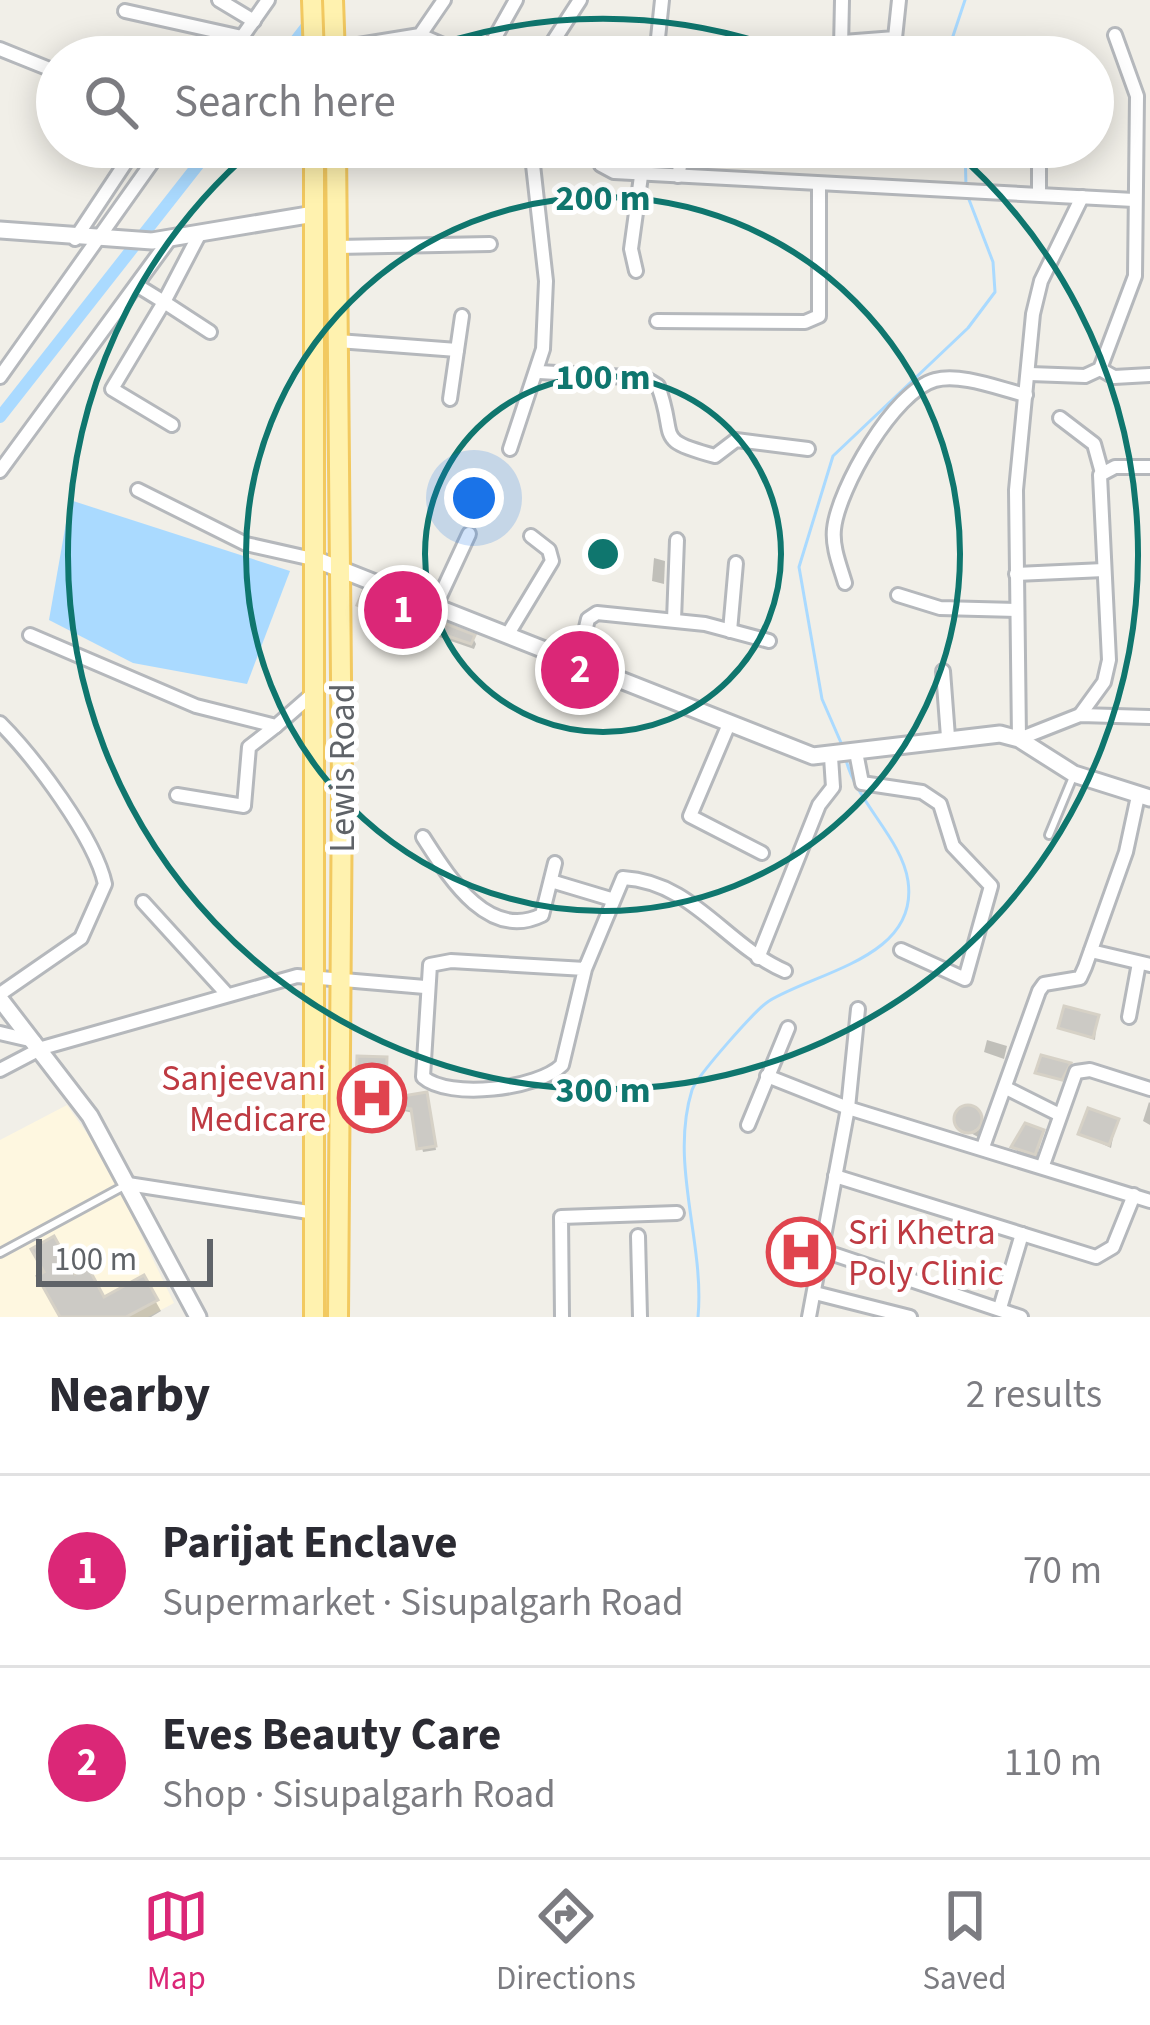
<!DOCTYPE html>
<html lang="en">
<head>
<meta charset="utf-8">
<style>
	body { margin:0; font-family:"Source Sans 3",sans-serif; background:#f2f2f3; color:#2b2b33 }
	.scale { position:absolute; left:36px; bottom:30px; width:177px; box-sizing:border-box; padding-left:12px; border:6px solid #5f6368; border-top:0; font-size:33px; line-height:42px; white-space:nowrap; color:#5f6368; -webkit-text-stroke:9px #fff; paint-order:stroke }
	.you { position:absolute; left:474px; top:498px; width:42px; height:42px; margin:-30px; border:9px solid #fff; border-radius:50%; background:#1a73e8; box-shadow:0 0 0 18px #1a73e833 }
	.badge { display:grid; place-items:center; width:78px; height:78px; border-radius:50%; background:#db2777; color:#fff; font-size:39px; font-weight:700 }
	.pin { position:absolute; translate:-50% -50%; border:6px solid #fff; box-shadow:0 3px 12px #0006 }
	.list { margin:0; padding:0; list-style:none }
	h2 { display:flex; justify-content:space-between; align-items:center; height:156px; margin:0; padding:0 48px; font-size:51px }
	h2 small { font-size:39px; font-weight:400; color:#7c7c81 }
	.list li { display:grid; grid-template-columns:78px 1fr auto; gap:36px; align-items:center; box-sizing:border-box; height:192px; padding:0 48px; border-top:3px solid #e1e1e2 }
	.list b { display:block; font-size:45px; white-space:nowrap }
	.list p { margin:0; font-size:39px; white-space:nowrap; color:#7c7c81 }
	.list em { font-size:39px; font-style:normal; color:#7c7c81 }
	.icon { flex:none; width:66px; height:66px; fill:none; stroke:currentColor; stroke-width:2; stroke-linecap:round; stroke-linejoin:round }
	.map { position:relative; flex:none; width:1150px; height:1317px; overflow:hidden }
	.search { position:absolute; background:#fff; box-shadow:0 6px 30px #0003; left:36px; right:36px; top:36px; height:132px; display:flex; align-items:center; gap:30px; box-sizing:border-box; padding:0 42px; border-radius:66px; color:#7c7c81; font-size:45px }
	.sheet { height:540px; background:#fff }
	nav { display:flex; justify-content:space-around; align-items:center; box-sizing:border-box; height:168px; border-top:3px solid #e1e1e2; background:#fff; font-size:33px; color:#7c7c81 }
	nav a { display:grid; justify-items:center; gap:6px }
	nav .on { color:#db2777 }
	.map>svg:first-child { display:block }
</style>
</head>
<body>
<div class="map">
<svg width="1150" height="1317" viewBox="0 0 1150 1317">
	<rect width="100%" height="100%" fill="#f1efe8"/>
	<path fill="#fef7e0" d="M 67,1105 L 103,1156 L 174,1303 L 148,1317 L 0,1317 L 0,1140 Z"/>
	<path fill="#aadaff" d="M 70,500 L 290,571 L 247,684 L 133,663 L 49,620 Z"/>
	<g fill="#0003">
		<path d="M 161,50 L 188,57 L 159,57 Z"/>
		<path d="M 362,147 L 388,147 L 388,163 L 364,158 Z"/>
		<path d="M 654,558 L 665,561 L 664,584 L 652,581 Z"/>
		<path d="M 360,605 L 473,638 L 476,644 L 474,649 L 364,611 Z"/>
		<path d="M 1097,1018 L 1095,1040 L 1061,1028 Z"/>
		<path d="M 987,1040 L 1007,1046 L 1004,1059 L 984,1052 Z"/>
		<path d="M 385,1059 L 387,1095 L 428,1100 L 436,1150 L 423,1152 L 414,1113 L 369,1104 L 369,1087 L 359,1082 Z"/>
		<path d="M 1149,1102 L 1150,1103 L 1150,1125 L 1143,1121 Z"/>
		<path d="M 962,1107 L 983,1119 L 978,1137 L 956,1125 Z"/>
		<path d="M 1116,1122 L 1111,1148 L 1081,1134 Z"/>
		<path d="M 1042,1132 L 1037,1158 L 1017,1151 L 1015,1147 Z"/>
		<path d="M 74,1278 L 104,1301 L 143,1279 L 161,1311 L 151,1317 L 63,1317 Z"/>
	</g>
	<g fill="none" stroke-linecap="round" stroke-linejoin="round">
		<g stroke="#aadaff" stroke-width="3">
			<path d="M 946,57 L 965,0"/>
			<path d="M 965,147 L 966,187"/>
			<path d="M 842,745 L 822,699 L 799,567 L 833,456 L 968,328 L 995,292 L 993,262 L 968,197"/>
			<path d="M 698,1317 C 705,1243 669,1164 692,1090 C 697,1076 755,1010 769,1001 C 819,971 919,957 908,881 C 902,839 857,803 846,760"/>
		</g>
		<g stroke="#aadaff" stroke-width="12">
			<path d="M 283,57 L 327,0"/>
			<path d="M 0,417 L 212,147"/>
		</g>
	</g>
	<g fill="#cccac5" stroke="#d6d1c6" stroke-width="3">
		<path d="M 363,591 L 475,635 L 471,644 L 357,605 Z"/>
		<path d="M 1064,1006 L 1099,1015 L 1093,1038 L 1058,1028 Z"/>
		<path d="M 1041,1055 L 1071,1063 L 1062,1080 L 1035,1073 Z"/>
		<path d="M 357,1056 L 387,1057 L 386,1092 L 397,1092 L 397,1097 L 427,1092 L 436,1146 L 417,1149 L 411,1109 L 366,1105 L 366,1083 L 356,1083 Z"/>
		<circle cx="968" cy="1119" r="14"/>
		<path d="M 1088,1108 L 1119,1119 L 1109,1145 L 1078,1134 Z"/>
		<path d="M 1025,1123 L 1044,1130 L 1035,1155 L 1011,1147 Z"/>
		<path d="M 54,1236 L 75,1274 L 88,1267 L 104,1297 L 144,1275 L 158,1300 L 126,1317 L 60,1317 L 37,1276 L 44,1272 L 31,1249 Z"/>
		<path d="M 797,1245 L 811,1250 L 806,1276 L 788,1270 Z"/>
	</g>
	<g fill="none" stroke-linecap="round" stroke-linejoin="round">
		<defs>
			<g id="service">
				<path d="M 1049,835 L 1073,777"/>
				<path d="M 0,1253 L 124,1186"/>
			</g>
			<g id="minor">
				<path d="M 219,0 L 254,21"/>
				<path d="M 125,11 L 242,37"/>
				<path d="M 420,35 L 471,57"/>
				<path d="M 843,42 L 895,38 L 899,0"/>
				<path d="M 0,49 L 57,72"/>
				<path d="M 334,49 L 420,35 L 444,0"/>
				<path d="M 228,57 L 268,0"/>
				<path d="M 484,57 L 516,0"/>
				<path d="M 543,57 L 580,0"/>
				<path d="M 656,57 L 662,0"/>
				<path d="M 821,57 L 841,48 L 842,0"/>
				<path d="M 598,147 L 601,165 L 614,172 L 1134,200"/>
				<path d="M 1039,147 L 1039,194"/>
				<path d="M 678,176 L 684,147"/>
				<path d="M 1082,197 L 1041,281 L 1033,314 L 1016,490 L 1019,739 L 1080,715 L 1150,717"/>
				<path d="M 199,235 L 164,302 L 210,332"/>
				<path d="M 75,239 L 136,147"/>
				<path d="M 337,247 L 490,244"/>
				<path d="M 636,271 L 631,249 L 645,147"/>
				<path d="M 138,286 L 164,302 L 112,389 L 172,425"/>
				<path d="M 657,321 L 805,322 L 819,316 L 819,185"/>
				<path d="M 338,341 L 457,350"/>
				<path d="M 1100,369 L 1114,377 L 1150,375"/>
				<path d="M 539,372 L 645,378 L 658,386 C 678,439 652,439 715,456 L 736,440 L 808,449"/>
				<path d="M 1030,374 L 1085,376 L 1100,369 L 1135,276 L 1137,96 L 1115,35"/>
				<path d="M 0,377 L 163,147"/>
				<path d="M 450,399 L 462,316"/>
				<path d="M 1060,418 L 1094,444 L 1102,473"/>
				<path d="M 510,449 L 543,349 L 546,281 L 531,147"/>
				<path d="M 0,471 L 169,240"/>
				<path d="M 138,490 L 246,544 L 317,560"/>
				<path d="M 1016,574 L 1104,570"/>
				<path d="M 845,583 C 840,566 832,547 834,529 C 838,489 894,391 935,380 C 961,373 1000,389 1026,395"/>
				<path d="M 898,595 L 940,608 L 1017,610"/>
				<path d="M 436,605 L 469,534"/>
				<path d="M 674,620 L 677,540"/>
				<path d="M 730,631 L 736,563"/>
				<path d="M 508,634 L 552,561 L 549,550 L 531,536"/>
				<path d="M 30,635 L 196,706 L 276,726 L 316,691"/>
				<path d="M 578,661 L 588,619 L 597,613 L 705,624 L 769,641"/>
				<path d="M 943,671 L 948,737"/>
				<path d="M 1080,715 L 1104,682 L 1109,660 L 1100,475 L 1115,467 L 1150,467"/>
				<path d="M 0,723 C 34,757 95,838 105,884 L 81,938 L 0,994"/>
				<path d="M 729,724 L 690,816 L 762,853"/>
				<path d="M 856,752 L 862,783 L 922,792 L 940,804 L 953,846 L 991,886 L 965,979 L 901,950"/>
				<path d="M 177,795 L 244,806 L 249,747 L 276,726"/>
				<path d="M 423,837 C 447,874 487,942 542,915 L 555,863"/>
				<path d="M 551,881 L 611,899"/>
				<path d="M 143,902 L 225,992"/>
				<path d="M 1091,951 L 1150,965"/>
				<path d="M 758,958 L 819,805 L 833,787 L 831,757"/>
				<path d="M 585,969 L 451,961 L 430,965 L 423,1077 C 449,1100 538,1089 562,1065 L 585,969 L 623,878 C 693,882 725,945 785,971"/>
				<path d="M 1129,1017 L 1139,963"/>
				<path d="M 0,1033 L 34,1041"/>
				<path d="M 0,1070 L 42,1048 L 297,976 L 425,987"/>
				<path d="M 767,1076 L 848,1108 L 1150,1201"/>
				<path d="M 1006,1088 L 1060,1115"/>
				<path d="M 748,1125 L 788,1028"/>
				<path d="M 983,1147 L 1039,991 L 1044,984 L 1080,978 L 1085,967 L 1126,852 L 1138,796"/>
				<path d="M 1043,1165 L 1076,1072 L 1090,1070 L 1150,1089"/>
				<path d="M 835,1176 L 1096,1257 L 1113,1247 L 1134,1195"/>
				<path d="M 128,1184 L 315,1213"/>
				<path d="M 638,1236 L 640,1317"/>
				<path d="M 821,1250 L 1021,1317"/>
				<path d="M 815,1293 L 910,1317"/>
				<path d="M 1000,1308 L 1022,1234"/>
				<path d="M 562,1317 L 561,1217 L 677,1213"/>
				<path d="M 809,1317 L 848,1108 L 858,1009"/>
			</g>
			<g id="tertiary">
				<path d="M 0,230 L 152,241 L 314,214"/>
				<path d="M 317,560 L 813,756 L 1000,734 L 1019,739 L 1074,774 L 1150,798"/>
				<path d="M 0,999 L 90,1116 L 198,1317"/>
			</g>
			<g id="primary">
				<path d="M 312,0 L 314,57"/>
				<path d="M 333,0 L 335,57"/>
				<path d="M 336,147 L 342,785 L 338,1317"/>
				<path d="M 314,1317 L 314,147"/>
			</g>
		</defs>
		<use href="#service" stroke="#b5b8bc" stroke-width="12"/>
		<use href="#minor" stroke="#b5b8bc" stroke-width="18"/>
		<use href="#tertiary" stroke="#b5b8bc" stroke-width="21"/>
		<use href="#primary" stroke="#f2c960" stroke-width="24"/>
		<use href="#service" stroke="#fff" stroke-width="6"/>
		<use href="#minor" stroke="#fff" stroke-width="12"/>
		<use href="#tertiary" stroke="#fff" stroke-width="15"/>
		<use href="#primary" stroke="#fff2af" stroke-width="18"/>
	</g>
	<g fill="none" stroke="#0f766e" stroke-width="6">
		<circle cx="603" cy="554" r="178"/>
		<circle cx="603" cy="554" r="357"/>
		<path d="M407 56A535 535 0 0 1 799 56M950 147A535 535 0 1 1 256 147"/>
	</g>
	<defs>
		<symbol id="hospital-ring" viewBox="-11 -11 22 22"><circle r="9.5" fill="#fff" stroke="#e0444e" stroke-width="1.5"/><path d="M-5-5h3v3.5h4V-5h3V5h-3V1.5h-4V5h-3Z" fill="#e0444e"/></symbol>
	</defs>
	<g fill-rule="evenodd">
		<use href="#hospital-ring" x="334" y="1060" width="76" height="76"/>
		<use href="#hospital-ring" x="763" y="1214" width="76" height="76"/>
	</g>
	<g text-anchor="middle" stroke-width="10" stroke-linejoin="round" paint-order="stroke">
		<g font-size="36" fill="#5f6368" stroke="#fff">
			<text transform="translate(341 768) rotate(-90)" y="13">Lewis Road</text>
		</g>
		<g font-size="36" fill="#be3a42" stroke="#fff" text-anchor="end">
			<text x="326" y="1090">Sanjeevani<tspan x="326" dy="41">Medicare</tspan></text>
			<text x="848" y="1244" text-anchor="start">Sri Khetra<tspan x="848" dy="41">Poly Clinic</tspan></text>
		</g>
	</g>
	<circle cx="603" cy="554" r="18" fill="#0f766e" stroke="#fff" stroke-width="6"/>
	<g font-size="36" text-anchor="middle" font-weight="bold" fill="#0f766e" stroke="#fff" stroke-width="10" stroke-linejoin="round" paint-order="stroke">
		<text x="603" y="210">200 m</text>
		<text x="603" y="389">100 m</text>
		<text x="603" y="1102">300 m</text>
	</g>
</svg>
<div class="scale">100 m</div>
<div class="you"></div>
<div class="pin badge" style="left:403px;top:610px">1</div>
<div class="pin badge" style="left:580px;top:670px">2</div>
<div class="search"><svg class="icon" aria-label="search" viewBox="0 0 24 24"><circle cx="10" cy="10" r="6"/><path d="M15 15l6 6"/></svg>Search here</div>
</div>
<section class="sheet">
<h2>Nearby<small>2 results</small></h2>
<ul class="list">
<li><span class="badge">1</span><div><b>Parijat Enclave</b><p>Supermarket · Sisupalgarh Road</p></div><em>70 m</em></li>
<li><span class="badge">2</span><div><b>Eves Beauty Care</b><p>Shop · Sisupalgarh Road</p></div><em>110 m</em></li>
</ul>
</section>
<nav>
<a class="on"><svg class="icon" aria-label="map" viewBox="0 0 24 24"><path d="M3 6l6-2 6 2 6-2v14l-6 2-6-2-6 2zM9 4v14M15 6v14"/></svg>Map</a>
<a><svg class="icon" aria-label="directions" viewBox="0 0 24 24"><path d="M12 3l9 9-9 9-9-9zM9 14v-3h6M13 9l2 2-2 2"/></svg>Directions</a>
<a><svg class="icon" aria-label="saved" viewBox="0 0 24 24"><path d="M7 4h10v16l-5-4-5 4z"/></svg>Saved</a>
</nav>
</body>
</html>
